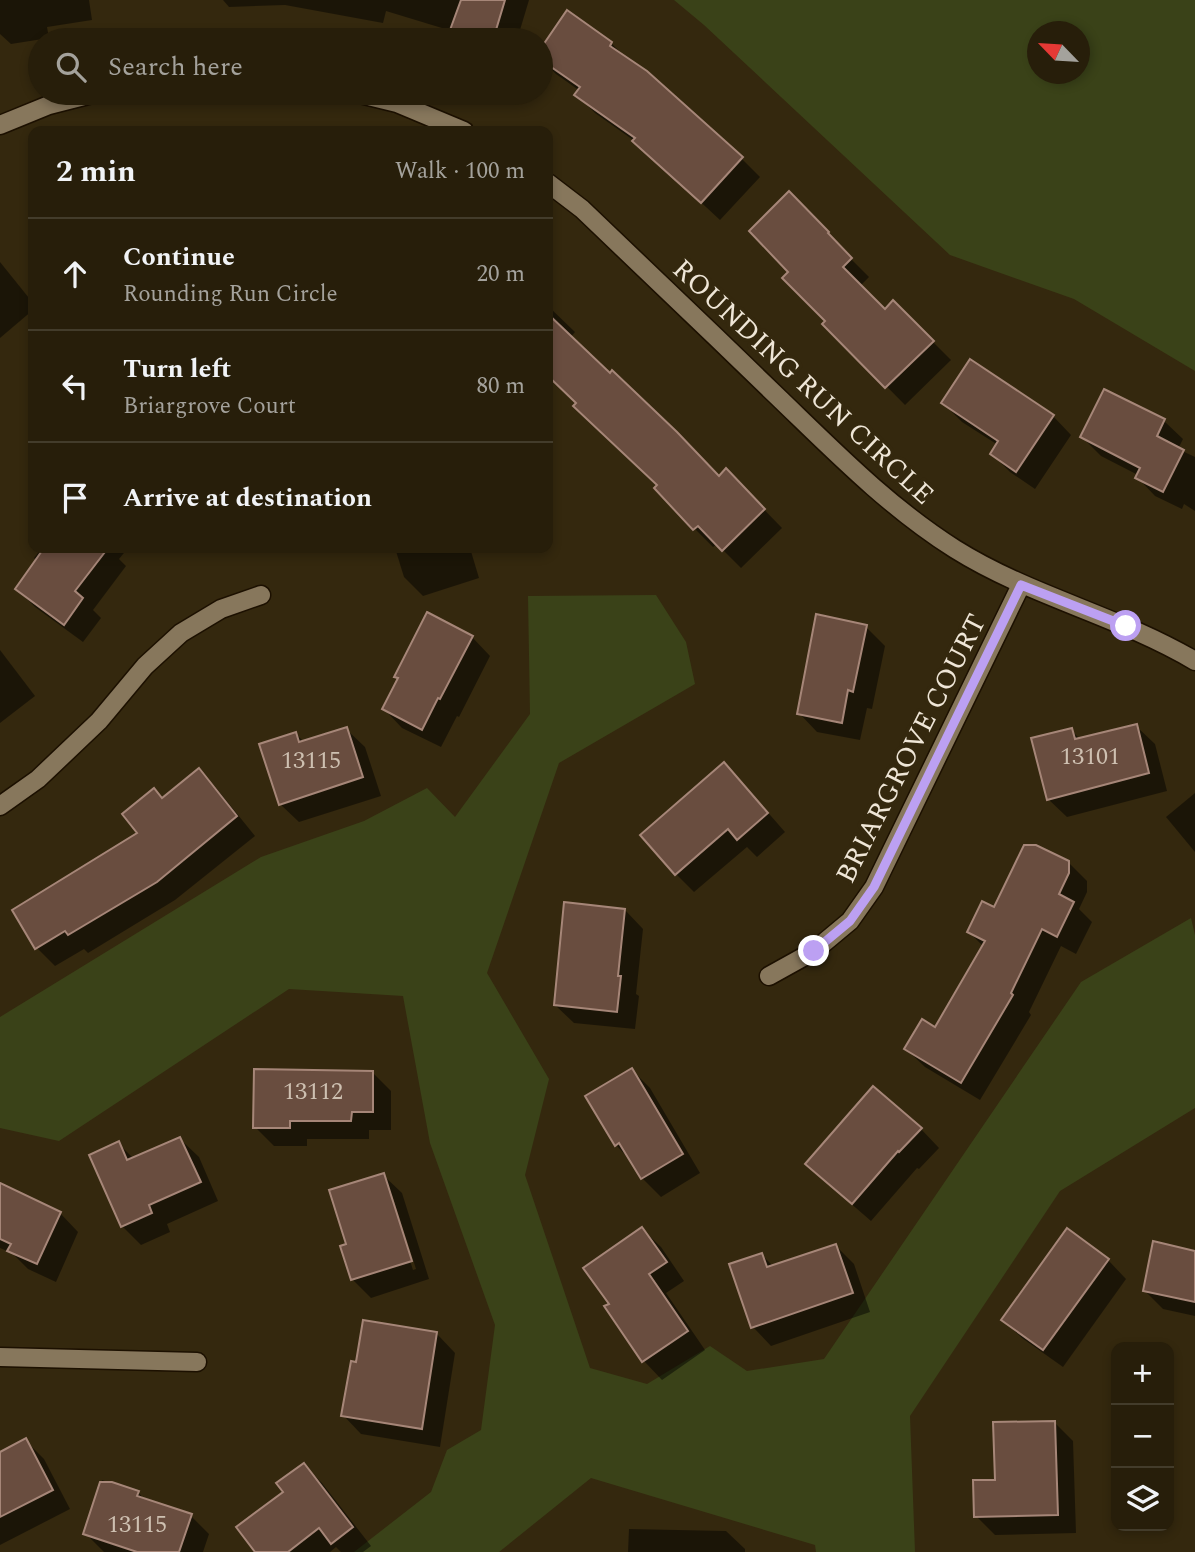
<!DOCTYPE html>
<html lang="en">
<head>
<meta charset="utf-8">
<style>
	body { margin:0; font-family:Spectral,serif; background:#2f2713; color:#f1f3f6 }
	.controls { position:absolute; right:21px; bottom:21px; display:grid; overflow:hidden; border-radius:14px; box-shadow:0 4px 10px #0003 }
	.controls button { width:63px; height:63px; display:grid; place-items:center; padding:0; border:0; border-bottom:2px solid #433c2b; background:#271e0a; color:#f1f3f6; font:35px sans-serif }
	.compass { position:absolute; left:1027px; top:21px; width:63px; height:63px; border-radius:50%; background:#271e0a; box-shadow:0 4px 10px #0003; rotate:295deg }
	.stop { position:absolute; width:21px; height:21px; margin:-16px; border:5px solid #bca0f2; border-radius:50%; background:#fff }
	.stop.end { background:#bca0f2; border-color:#fff; box-shadow:0 2px 7px #0008 }
	.list { margin:0; padding:0; list-style:none }
	h2 { display:flex; justify-content:space-between; align-items:center; height:91px; margin:0; padding:0 28px; font-size:30px }
	h2 small { font-size:23px; font-weight:400; color:#a4a29c }
	.list li { display:grid; grid-template-columns:46px 1fr auto; gap:21px; align-items:center; box-sizing:border-box; height:112px; padding:0 28px; border-top:2px solid #433c2b }
	.list b { display:block; font-size:26px; white-space:nowrap }
	.list p { margin:0; font-size:23px; white-space:nowrap; color:#a4a29c }
	.list em { font-size:23px; font-style:normal; color:#a4a29c }
	.icon { flex:none; width:38px; height:38px; fill:none; stroke:currentColor; stroke-width:2; stroke-linecap:round; stroke-linejoin:round }
	.map { position:relative; flex:none; width:1195px; height:1552px; overflow:hidden }
	.search { position:absolute; background:#271e0a; box-shadow:0 4px 10px #0003; left:28px; top:28px; width:525px; height:77px; display:flex; align-items:center; gap:18px; box-sizing:border-box; padding:0 24px; border-radius:38px; color:#a4a29c; font-size:26px }
	.panel { position:absolute; background:#271e0a; box-shadow:0 4px 10px #0003; left:28px; top:126px; width:525px; height:427px; border-radius:14px }
	.map>svg:first-child { display:block }
</style>
</head>
<body>
<div class="map">
<svg width="1195" height="1552" viewBox="0 0 1195 1552">
	<rect width="100%" height="100%" fill="#34280e"/>
	<g fill="#3a4218" fill-rule="evenodd">
		<path d="M 674,0 L 1195,0 L 1195,371 L 1074,299 L 950,255 L 704,25 ZM 1038,32 L 1080,32 L 1080,74 L 1038,74 Z"/>
		<path d="M 656,595 L 686,642 L 695,684 L 559,763 L 487,973 L 549,1079 L 525,1175 L 590,1368 L 647,1384 L 710,1346 L 747,1371 L 824,1359 L 1081,982 L 1191,918 L 1195,935 L 1195,1108 L 1060,1191 L 910,1416 L 915,1552 L 816,1552 L 815,1545 L 591,1478 L 499,1552 L 354,1552 L 431,1492 L 447,1450 L 481,1430 L 495,1325 L 430,1143 L 403,996 L 289,989 L 59,1141 L 0,1128 L 0,1017 L 261,857 L 364,821 L 427,788 L 455,817 L 530,714 L 528,596 Z"/>
	</g>
	<g fill="#0007" fill-rule="evenodd">
		<path d="M 0,0 L 89,0 L 92,20 L 47,27 L 49,38 L 11,44 L 0,34 Z"/>
		<path d="M 223,0 L 529,0 L 517,40 L 463,40 L 455,32 L 386,11 L 383,23 L 285,5 L 229,7 Z"/>
		<path d="M 567,12 L 611,43 L 629,61 L 741,158 L 760,177 L 720,220 L 636,142 L 595,113 L 577,95 L 580,91 L 556,74 L 541,59 L 541,51 Z"/>
		<path d="M 789,194 L 846,251 L 845,253 L 869,277 L 860,286 L 885,311 L 893,302 L 951,360 L 905,405 L 825,324 L 828,321 L 791,272 Z"/>
		<path d="M 0,262 L 33,303 L 33,310 L 0,338 Z"/>
		<path d="M 548,306 L 575,332 L 570,338 L 719,478 L 744,489 L 782,528 L 741,568 L 717,544 L 713,547 L 695,529 L 658,486 L 548,375 Z"/>
		<path d="M 1105,392 L 1164,421 L 1183,439 L 1178,449 L 1195,457 L 1195,511 L 1184,504 L 1182,509 L 1155,496 L 1137,477 L 1138,475 L 1101,456 L 1082,437 Z"/>
		<path d="M 943,403 L 1053,416 L 1071,435 L 1035,489 L 1010,472 L 992,454 L 998,445 L 962,422 Z"/>
		<path d="M 42,548 L 128,548 L 119,559 L 126,566 L 93,610 L 101,618 L 83,642 L 35,607 L 17,589 L 37,561 L 34,558 Z"/>
		<path d="M 395,548 L 470,548 L 479,578 L 423,596 L 404,577 Z"/>
		<path d="M 866,627 L 885,646 L 872,709 L 867,708 L 860,740 L 817,732 L 799,713 Z"/>
		<path d="M 472,637 L 490,656 L 459,717 L 457,716 L 441,747 L 402,728 L 384,709 Z"/>
		<path d="M 0,650 L 35,696 L 0,723 Z"/>
		<path d="M 1136,726 L 1155,744 L 1167,791 L 1067,817 L 1048,799 L 1071,730 L 1081,740 Z"/>
		<path d="M 346,729 L 365,747 L 381,796 L 299,822 L 280,804 L 296,734 L 304,742 Z"/>
		<path d="M 199,771 L 217,789 L 255,836 L 175,900 L 88,953 L 84,949 L 55,966 L 37,948 L 140,833 Z"/>
		<path d="M 742,783 L 785,832 L 757,857 L 747,847 L 694,892 L 676,874 Z"/>
		<path d="M 1195,793 L 1195,852 L 1166,817 Z"/>
		<path d="M 1068,862 L 1087,881 L 1087,892 L 1079,909 L 1092,922 L 1076,954 L 1061,946 L 1029,1012 L 1031,1015 L 980,1100 L 925,1067 L 906,1049 L 936,1029 L 984,947 L 969,932 L 995,909 Z"/>
		<path d="M 625,910 L 643,929 L 636,994 L 639,996 L 635,1029 L 574,1023 L 555,1005 Z"/>
		<path d="M 632,1070 L 650,1088 L 700,1173 L 661,1197 L 642,1178 L 632,1162 L 616,1145 Z"/>
		<path d="M 372,1072 L 391,1091 L 391,1130 L 369,1130 L 369,1139 L 307,1139 L 307,1146 L 274,1146 L 255,1127 Z"/>
		<path d="M 921,1129 L 939,1148 L 919,1169 L 917,1168 L 871,1221 L 826,1182 L 808,1164 Z"/>
		<path d="M 180,1139 L 199,1157 L 218,1201 L 167,1224 L 170,1232 L 141,1245 L 122,1226 L 119,1144 L 134,1159 Z"/>
		<path d="M 383,1175 L 402,1193 L 429,1279 L 371,1298 L 352,1279 L 349,1245 ZM 389,1195 L 392,1195 L 416,1269 L 413,1270 Z"/>
		<path d="M 0,1185 L 60,1213 L 78,1232 L 56,1282 L 28,1269 L 12,1253 L 0,1248 Z"/>
		<path d="M 642,1229 L 661,1247 L 684,1281 L 666,1293 L 705,1350 L 662,1380 L 644,1361 L 607,1307 L 611,1304 Z"/>
		<path d="M 836,1246 L 854,1264 L 870,1312 L 771,1346 L 753,1327 L 762,1255 L 774,1267 Z"/>
		<path d="M 1195,1253 L 1195,1316 L 1163,1309 L 1144,1290 Z"/>
		<path d="M 1108,1260 L 1126,1279 L 1063,1367 L 1022,1338 L 1003,1320 Z"/>
		<path d="M 437,1334 L 455,1353 L 440,1447 L 361,1434 L 343,1415 L 358,1364 Z"/>
		<path d="M 1054,1422 L 1073,1441 L 1076,1533 L 995,1535 L 976,1516 L 997,1482 Z"/>
		<path d="M 26,1441 L 44,1459 L 70,1509 L 0,1545 L 0,1462 Z"/>
		<path d="M 304,1465 L 322,1483 L 371,1546 L 363,1552 L 341,1552 L 336,1547 L 330,1552 L 257,1552 L 286,1492 Z"/>
		<path d="M 102,1480 L 138,1492 L 146,1501 L 191,1516 L 209,1534 L 203,1552 L 104,1552 L 85,1533 Z"/>
		<path d="M 629,1529 L 726,1531 L 745,1549 L 745,1552 L 628,1552 Z"/>
	</g>
	<g fill="#694d3f" stroke="#a68678" stroke-width="2">
		<path d="M 461,0 L 505,0 L 493,40 L 482,40 L 450,30 Z"/>
		<path d="M 567,10 L 612,42 L 610,46 L 647,71 L 743,157 L 701,203 L 632,141 L 635,138 L 574,95 L 580,87 L 541,60 L 541,48 Z"/>
		<path d="M 789,191 L 829,232 L 828,233 L 852,258 L 843,267 L 885,309 L 893,300 L 934,341 L 885,388 L 822,324 L 825,321 L 782,278 L 788,272 L 749,231 Z"/>
		<path d="M 548,314 L 610,373 L 612,370 L 677,432 L 719,476 L 726,468 L 765,509 L 722,551 L 698,526 L 693,530 L 654,488 L 657,485 L 573,406 L 576,403 L 548,376 Z"/>
		<path d="M 970,359 L 1054,415 L 1016,472 L 990,454 L 998,441 L 941,403 Z"/>
		<path d="M 1104,389 L 1165,419 L 1157,436 L 1184,450 L 1163,492 L 1135,478 L 1140,468 L 1080,437 Z"/>
		<path d="M 44,548 L 108,548 L 75,591 L 83,598 L 64,625 L 15,589 Z"/>
		<path d="M 427,612 L 473,636 L 440,699 L 438,698 L 422,730 L 382,709 L 398,678 L 394,677 Z"/>
		<path d="M 816,614 L 867,625 L 853,692 L 848,690 L 842,723 L 797,714 Z"/>
		<path d="M 1137,724 L 1149,773 L 1047,800 L 1031,738 L 1072,728 L 1075,739 Z"/>
		<path d="M 347,727 L 363,777 L 279,805 L 259,744 L 296,732 L 299,742 Z"/>
		<path d="M 724,762 L 768,813 L 737,840 L 728,829 L 675,875 L 640,835 Z"/>
		<path d="M 199,768 L 237,816 L 157,882 L 68,935 L 65,931 L 35,949 L 12,910 L 137,833 L 122,814 L 154,788 L 162,798 Z"/>
		<path d="M 1024,845 L 1036,845 L 1069,861 L 1069,873 L 1059,894 L 1074,902 L 1057,937 L 1042,929 L 1011,993 L 1013,995 L 961,1083 L 904,1049 L 922,1019 L 935,1027 L 985,941 L 967,932 L 982,901 L 994,907 Z"/>
		<path d="M 564,902 L 625,909 L 618,976 L 621,976 L 617,1012 L 554,1005 Z"/>
		<path d="M 632,1068 L 683,1154 L 641,1179 L 619,1143 L 615,1146 L 585,1096 Z"/>
		<path d="M 254,1069 L 373,1071 L 373,1112 L 352,1112 L 351,1121 L 290,1121 L 290,1128 L 253,1128 Z"/>
		<path d="M 873,1086 L 922,1128 L 899,1152 L 898,1151 L 852,1204 L 805,1164 Z"/>
		<path d="M 180,1137 L 201,1182 L 149,1205 L 152,1213 L 121,1227 L 89,1155 L 119,1141 L 127,1160 Z"/>
		<path d="M 384,1173 L 412,1261 L 351,1280 L 340,1246 L 346,1244 L 329,1190 Z"/>
		<path d="M 0,1183 L 61,1212 L 37,1264 L 7,1251 L 11,1244 L 0,1239 Z"/>
		<path d="M 642,1227 L 667,1262 L 649,1274 L 688,1331 L 642,1362 L 604,1306 L 609,1304 L 583,1268 Z"/>
		<path d="M 1067,1228 L 1109,1259 L 1043,1350 L 1001,1320 Z"/>
		<path d="M 1153,1241 L 1195,1251 L 1195,1302 L 1143,1291 Z"/>
		<path d="M 836,1244 L 853,1293 L 751,1328 L 729,1264 L 762,1253 L 767,1267 Z"/>
		<path d="M 363,1320 L 437,1332 L 422,1429 L 341,1416 L 351,1361 L 356,1362 Z"/>
		<path d="M 1055,1421 L 1058,1515 L 974,1517 L 973,1480 L 995,1480 L 993,1422 Z"/>
		<path d="M 26,1438 L 53,1490 L 0,1517 L 0,1452 Z"/>
		<path d="M 304,1463 L 353,1527 L 331,1544 L 319,1528 L 288,1552 L 255,1552 L 236,1527 L 283,1492 L 276,1483 Z"/>
		<path d="M 100,1482 L 112,1482 L 139,1491 L 137,1496 L 192,1514 L 179,1552 L 137,1552 L 83,1534 Z"/>
	</g>
	<g fill="none" stroke-linecap="round" stroke-linejoin="round">
		<defs>
			<g id="street">
				<path d="M 356,93 L 397,103 L 464,131"/>
				<path d="M 0,125 L 49,105 L 96,93"/>
				<path d="M 548,183 L 582,209 C 649,273 715,336 781,400 C 836,453 890,508 955,549 C 1030,596 1119,616 1195,661"/>
				<path d="M 0,806 L 38,779 L 99,721 L 145,666 L 181,633 L 221,609 L 261,595"/>
				<path d="M 769,976 L 814,951 L 850,921 L 874,887 L 1021,585"/>
				<path d="M 0,1357 L 197,1362"/>
			</g>
		</defs>
		<use href="#street" stroke="#1c1000" stroke-width="21"/>
		<use href="#street" stroke="#87775c" stroke-width="18"/>
	</g>
	<g fill="none" stroke-linecap="round" stroke-linejoin="round">
		<path stroke="#bca0f2" stroke-width="9" d="M 814,951 L 850,921 L 874,887 L 1021,585 L 1126,626"/>
	</g>
	<g text-anchor="middle" stroke-width="7" stroke-linejoin="round" paint-order="stroke">
		<g font-size="24" fill="#cec0b1">
			<text x="1090" y="764">13101</text>
			<text x="311" y="768">13115</text>
			<text x="313" y="1099">13112</text>
			<text x="137" y="1532">13115</text>
		</g>
		<g font-size="28" fill="#efe6d7" stroke="#34280e">
			<text transform="translate(804 381) rotate(43)" y="10">ROUNDING RUN CIRCLE</text>
			<text transform="translate(910 748) rotate(-63)" y="10">BRIARGROVE COURT</text>
		</g>
	</g>
</svg>
<div class="controls">
<button>+</button>
<button>−</button>
<button><svg class="icon" aria-label="layers" viewBox="0 0 24 24"><path d="M12 4l9 5-9 5-9-5zM3 14l9 5 9-5"/></svg></button>
</div>
<svg class="compass" viewBox="-18 -18 36 36"><path d="M0-13l5 13h-10z" fill="#e53935"/><path d="M0 13l5-13h-10z" fill="#a4a29c"/></svg>
<div class="stop" style="left:1126px;top:626px"></div>
<div class="stop end" style="left:814px;top:951px"></div>
<div class="search"><svg class="icon" aria-label="search" viewBox="0 0 24 24"><circle cx="10" cy="10" r="6"/><path d="M15 15l6 6"/></svg>Search here</div>
<section class="panel">
<h2>2 min<small>Walk · 100 m</small></h2>
<ul class="list">
<li><svg class="icon" aria-label="ahead" viewBox="0 0 24 24"><path d="M12 20V5M6 11l6-6 6 6"/></svg><div><b>Continue</b><p>Rounding Run Circle</p></div><em>20 m</em></li>
<li><svg class="icon" aria-label="left" viewBox="0 0 24 24"><path d="M17 20v-9H6M10 6l-5 5 5 5"/></svg><div><b>Turn left</b><p>Briargrove Court</p></div><em>80 m</em></li>
<li><svg class="icon" aria-label="arrive" viewBox="0 0 24 24"><path d="M6 21V4h12l-3 4 3 4H6"/></svg><div><b>Arrive at destination</b></div></li>
</ul>
</section>
</div>
</body>
</html>
